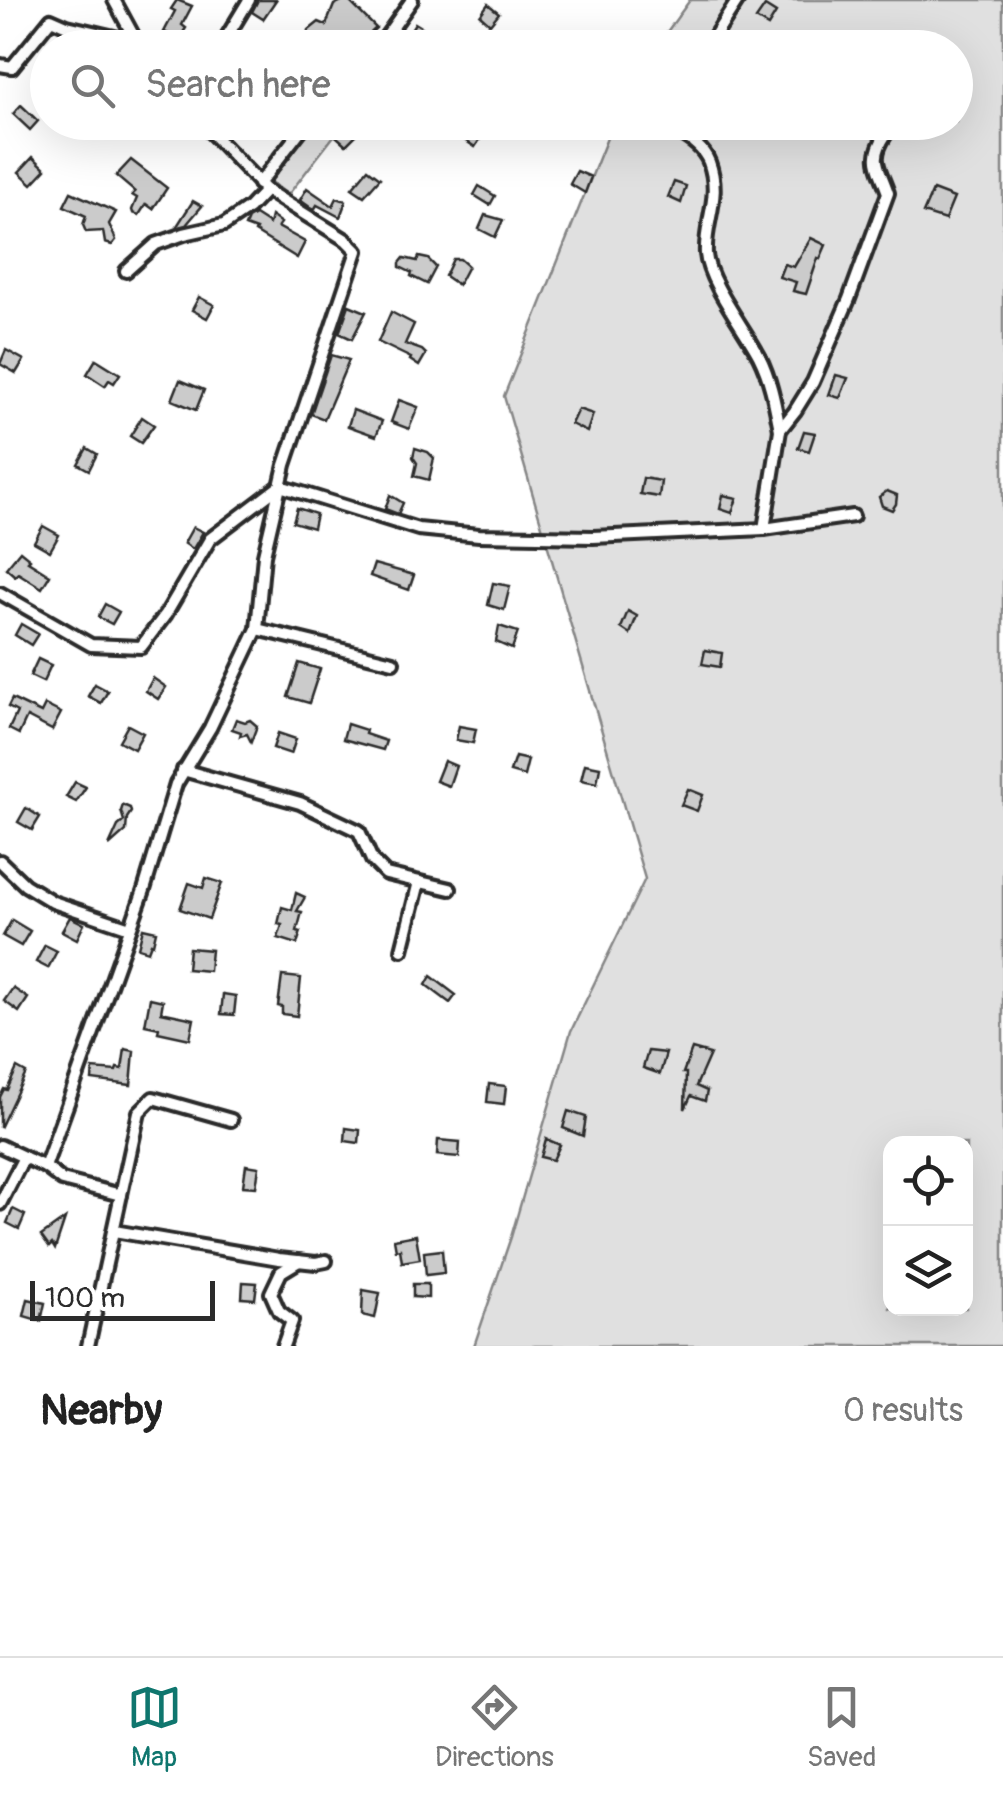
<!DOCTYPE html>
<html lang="en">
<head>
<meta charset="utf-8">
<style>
	body { margin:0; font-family:Pangolin,sans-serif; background:#f6f6f6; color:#222 }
	.controls { position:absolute; right:30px; bottom:30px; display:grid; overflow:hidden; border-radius:20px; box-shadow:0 10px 40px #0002 }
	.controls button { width:90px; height:90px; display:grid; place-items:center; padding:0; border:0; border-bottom:2px solid #e0e0e0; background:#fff; color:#222; font:50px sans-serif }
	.scale { position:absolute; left:30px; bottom:25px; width:185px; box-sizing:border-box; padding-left:10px; border:5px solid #2b2b2b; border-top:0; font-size:28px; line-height:35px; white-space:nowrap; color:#2b2b2b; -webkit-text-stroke:8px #fff; paint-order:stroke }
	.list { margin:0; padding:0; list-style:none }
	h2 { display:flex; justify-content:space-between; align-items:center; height:130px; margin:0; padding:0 40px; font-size:42px }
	h2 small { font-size:32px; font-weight:400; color:#767676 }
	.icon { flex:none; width:55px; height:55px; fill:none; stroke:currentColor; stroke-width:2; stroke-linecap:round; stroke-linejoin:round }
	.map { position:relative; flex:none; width:1003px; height:1346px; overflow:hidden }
	.search { position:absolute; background:#fff; box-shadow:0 10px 40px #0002; left:30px; right:30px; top:30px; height:110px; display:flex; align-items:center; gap:25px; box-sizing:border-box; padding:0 35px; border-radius:55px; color:#767676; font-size:38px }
	.sheet { height:310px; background:#fff }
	nav { display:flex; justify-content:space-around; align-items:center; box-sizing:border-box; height:140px; border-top:2px solid #e0e0e0; background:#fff; font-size:28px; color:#767676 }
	nav a { display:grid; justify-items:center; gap:5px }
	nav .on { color:#0f766e }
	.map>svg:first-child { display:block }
</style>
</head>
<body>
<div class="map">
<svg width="1003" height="1346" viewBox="0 0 1003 1346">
	<rect width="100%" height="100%" fill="#fff"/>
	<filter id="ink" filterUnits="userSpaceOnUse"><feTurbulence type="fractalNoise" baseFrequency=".01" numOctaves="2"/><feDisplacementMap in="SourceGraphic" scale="20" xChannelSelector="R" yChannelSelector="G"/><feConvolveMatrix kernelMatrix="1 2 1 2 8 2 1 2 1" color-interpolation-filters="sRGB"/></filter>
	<g filter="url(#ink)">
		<g fill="#e0e0e0" stroke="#868686" stroke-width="2.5" fill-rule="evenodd">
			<path d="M 690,0 L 1003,0 L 1003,1346 L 474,1346 L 511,1237 L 571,1031 L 645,879 L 504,396 L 613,123 L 956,122 L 956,48 L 656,47 ZM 890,1144 L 966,1144 L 966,1308 L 890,1308 Z"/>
			<path d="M 313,123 L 344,123 L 288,195 L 269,180 Z"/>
		</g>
		<g fill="#cbcbcb" stroke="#2b2b2b" stroke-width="2.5">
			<path d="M 177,0 L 192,6 L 182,25 L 186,28 L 179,39 L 164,32 L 175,11 L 171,9 Z"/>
			<path d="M 258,0 L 276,0 L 263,19 L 252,12 Z"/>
			<path d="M 344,0 L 348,0 L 376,28 L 355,48 L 304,48 L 309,30 L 319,22 L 326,25 L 334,5 Z"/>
			<path d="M 488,4 L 499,13 L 490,24 L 480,15 Z"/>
			<path d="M 765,6 L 776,13 L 768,26 L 756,19 Z"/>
			<path d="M 415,23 L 433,34 L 424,46 L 407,36 Z"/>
			<path d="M 21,105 L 38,121 L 30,130 L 13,114 Z"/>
			<path d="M 320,122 L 341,122 L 356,135 L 346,145 Z"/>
			<path d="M 462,122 L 478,122 L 487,129 L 475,147 L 454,133 Z"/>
			<path d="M 33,157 L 46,169 L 32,184 L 19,172 Z"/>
			<path d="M 131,160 L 167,188 L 153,209 L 146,204 L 139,215 L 133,213 L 132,210 L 137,198 L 132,195 L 135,192 L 116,176 Z"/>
			<path d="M 368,169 L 380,178 L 364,196 L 352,188 Z"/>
			<path d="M 577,171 L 591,177 L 585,193 L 570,184 Z"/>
			<path d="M 674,182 L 686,186 L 681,203 L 668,197 Z"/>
			<path d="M 479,186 L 495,196 L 490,205 L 474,195 Z"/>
			<path d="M 307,188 L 333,206 L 337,198 L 346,201 L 340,217 L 317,205 L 314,210 L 300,200 Z"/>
			<path d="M 933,190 L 954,198 L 945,220 L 923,213 Z"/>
			<path d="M 71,192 L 116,212 L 109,224 L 116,240 L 112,245 L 105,243 L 103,231 L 86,232 L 83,225 L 86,216 L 64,206 Z"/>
			<path d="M 193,201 L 202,206 L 186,225 L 178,227 L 177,226 Z"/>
			<path d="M 255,215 L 269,224 L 271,216 L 281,223 L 278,227 L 305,242 L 297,258 L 255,232 L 256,230 L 245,226 L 248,219 Z"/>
			<path d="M 485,215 L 503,220 L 495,237 L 479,229 Z"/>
			<path d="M 811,238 L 826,245 L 820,259 L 818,258 L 806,294 L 793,291 L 796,282 L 779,277 L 784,264 L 794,267 Z"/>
			<path d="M 419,257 L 428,259 L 436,267 L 427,284 L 411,276 L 412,273 L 400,267 L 400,263 L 404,258 L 417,261 Z"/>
			<path d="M 453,259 L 460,259 L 468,266 L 458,285 L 445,276 Z"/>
			<path d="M 199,297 L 214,305 L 207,318 L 192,310 Z"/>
			<path d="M 349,305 L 366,312 L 352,339 L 339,333 Z"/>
			<path d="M 391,312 L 414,324 L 405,344 L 422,350 L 426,354 L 419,366 L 410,360 L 411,358 L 378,342 Z"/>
			<path d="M 6,350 L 24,360 L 16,373 L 0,364 Z"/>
			<path d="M 331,355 L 349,360 L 324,419 L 311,414 Z"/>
			<path d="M 96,359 L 120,374 L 114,383 L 109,380 L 105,386 L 87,374 Z"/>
			<path d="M 836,375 L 848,378 L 840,398 L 829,395 Z"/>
			<path d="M 180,380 L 204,390 L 196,410 L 172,400 Z"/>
			<path d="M 399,400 L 418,407 L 409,429 L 391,422 Z"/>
			<path d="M 578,409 L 593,414 L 587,432 L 571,424 Z"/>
			<path d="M 353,410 L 382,421 L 376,436 L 348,426 Z"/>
			<path d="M 142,417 L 154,425 L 141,443 L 130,436 Z"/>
			<path d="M 804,431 L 815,433 L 809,451 L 798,448 Z"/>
			<path d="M 87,448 L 97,454 L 89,470 L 78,464 Z"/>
			<path d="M 415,448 L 428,452 L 434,458 L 429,480 L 414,476 L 417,463 L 413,457 Z"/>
			<path d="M 643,478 L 661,481 L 659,497 L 640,494 Z"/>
			<path d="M 887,491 L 897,495 L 896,504 L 892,510 L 882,506 L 879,497 Z"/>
			<path d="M 390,495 L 403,503 L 398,514 L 385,509 Z"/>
			<path d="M 723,495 L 737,498 L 732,513 L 720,509 Z"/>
			<path d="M 297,508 L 316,514 L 313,528 L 293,522 Z"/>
			<path d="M 43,526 L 59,535 L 50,551 L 34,542 Z"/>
			<path d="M 193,527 L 203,532 L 193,549 L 184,543 Z"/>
			<path d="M 20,551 L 30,559 L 28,561 L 50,575 L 42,588 L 18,573 L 15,576 L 6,568 Z"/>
			<path d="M 374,564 L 414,575 L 409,590 L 370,576 Z"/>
			<path d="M 493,583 L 510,586 L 504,610 L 488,605 Z"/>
			<path d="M 105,604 L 119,612 L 112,624 L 98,617 Z"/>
			<path d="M 628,611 L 637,616 L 630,634 L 621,628 Z"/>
			<path d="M 21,624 L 38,634 L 31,645 L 15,635 Z"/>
			<path d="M 499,626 L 518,632 L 512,649 L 496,642 Z"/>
			<path d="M 705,650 L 722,653 L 720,667 L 702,664 Z"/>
			<path d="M 38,659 L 51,665 L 43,682 L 30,676 Z"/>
			<path d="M 299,663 L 320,669 L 309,703 L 288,697 Z"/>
			<path d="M 153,678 L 166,687 L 158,699 L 146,691 Z"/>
			<path d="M 95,684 L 108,691 L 101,703 L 88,696 Z"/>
			<path d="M 12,699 L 41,713 L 45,705 L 61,713 L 52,730 L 27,717 L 19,734 L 9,729 L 17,712 L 8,707 Z"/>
			<path d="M 236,719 L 245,722 L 250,720 L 257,726 L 251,742 L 247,734 L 240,736 L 241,732 L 232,729 Z"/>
			<path d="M 347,724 L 366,730 L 365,734 L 386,741 L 383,750 L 343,739 Z"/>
			<path d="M 128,725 L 143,733 L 134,749 L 119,741 Z"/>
			<path d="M 459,726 L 476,729 L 473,743 L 456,740 Z"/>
			<path d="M 278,733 L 296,739 L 291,754 L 273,748 Z"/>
			<path d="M 515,757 L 528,760 L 524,776 L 510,772 Z"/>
			<path d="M 444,761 L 456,766 L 449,786 L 436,781 Z"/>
			<path d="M 585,764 L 600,767 L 597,783 L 581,780 Z"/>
			<path d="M 75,782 L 86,787 L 76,802 L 66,797 Z"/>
			<path d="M 688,789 L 703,795 L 697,811 L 681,805 Z"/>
			<path d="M 123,805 L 130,808 L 131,812 L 127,818 L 126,831 L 109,846 L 118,826 L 124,821 L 121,811 Z"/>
			<path d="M 26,808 L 40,817 L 32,830 L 18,822 Z"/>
			<path d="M 206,878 L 222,883 L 209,919 L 180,909 L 189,883 L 203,888 Z"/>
			<path d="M 296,893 L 305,897 L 297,911 L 302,912 L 297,931 L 301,932 L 297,944 L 278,938 L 282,925 L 278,924 L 282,907 L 292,910 Z"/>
			<path d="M 70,917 L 84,924 L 77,939 L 62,931 Z"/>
			<path d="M 12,920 L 30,931 L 21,946 L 3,936 Z"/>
			<path d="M 143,928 L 156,931 L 153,944 L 151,943 L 148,951 L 138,948 Z"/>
			<path d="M 45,945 L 57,951 L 48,968 L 36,962 Z"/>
			<path d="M 189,948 L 211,950 L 209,971 L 187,969 Z"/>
			<path d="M 282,976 L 301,978 L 297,1016 L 282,1014 L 282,1007 L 278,1006 Z"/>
			<path d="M 431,976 L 456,995 L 450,1003 L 426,985 Z"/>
			<path d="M 13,988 L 28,998 L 19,1012 L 4,1001 Z"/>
			<path d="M 223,994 L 236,996 L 234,1015 L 221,1014 Z"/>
			<path d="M 150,998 L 163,1001 L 161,1012 L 194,1019 L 190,1039 L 158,1032 L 159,1028 L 145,1025 Z"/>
			<path d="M 125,1049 L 134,1051 L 131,1085 L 92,1080 L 93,1069 L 116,1071 L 117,1068 L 122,1069 Z"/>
			<path d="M 692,1049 L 710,1054 L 696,1086 L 707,1091 L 705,1101 L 691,1096 L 685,1109 L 686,1073 L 683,1073 Z"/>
			<path d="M 648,1051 L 666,1053 L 660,1074 L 643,1068 Z"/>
			<path d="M 17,1068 L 26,1073 L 0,1128 L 0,1097 L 4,1089 L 7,1090 Z"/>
			<path d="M 489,1084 L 506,1086 L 504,1104 L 487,1102 Z"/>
			<path d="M 568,1111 L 586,1117 L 583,1136 L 563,1128 Z"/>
			<path d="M 346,1128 L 360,1130 L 359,1143 L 345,1141 Z"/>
			<path d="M 546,1139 L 560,1145 L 553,1160 L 541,1157 Z"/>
			<path d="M 438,1140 L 460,1142 L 459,1157 L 437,1155 Z"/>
			<path d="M 246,1165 L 259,1167 L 256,1187 L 243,1186 Z"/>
			<path d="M 13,1209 L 25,1215 L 19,1229 L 7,1223 Z"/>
			<path d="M 65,1219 L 55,1249 L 52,1244 L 49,1247 L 41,1236 Z"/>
			<path d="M 416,1235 L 420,1259 L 402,1262 L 400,1249 L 396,1250 L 394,1239 Z"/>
			<path d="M 442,1250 L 444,1273 L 426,1275 L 424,1252 Z"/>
			<path d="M 243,1282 L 257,1283 L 255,1299 L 242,1298 Z"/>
			<path d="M 413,1284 L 428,1284 L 428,1298 L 413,1297 Z"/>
			<path d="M 363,1290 L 380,1293 L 375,1318 L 362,1315 Z"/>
			<path d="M 28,1299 L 45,1303 L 41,1321 L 24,1316 Z"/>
		</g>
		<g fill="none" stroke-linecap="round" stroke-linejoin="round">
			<defs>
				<g id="minor">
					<path d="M 114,0 L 140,48"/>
					<path d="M 220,48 L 249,0"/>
					<path d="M 378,48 L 412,0"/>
					<path d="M 707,48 L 738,0"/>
					<path d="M 0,65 L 12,67 L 51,19 L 67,26 L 136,42"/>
					<path d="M 664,122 C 680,135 701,142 709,162 C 722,197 704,222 706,254 C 708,282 745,329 759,356 C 771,380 775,404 780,430"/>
					<path d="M 259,184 L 307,122"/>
					<path d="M 126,271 L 156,244 L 184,234 L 224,225 L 249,208 L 266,190"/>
					<path d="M 764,529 L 780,430 L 795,411 L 813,382 L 849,299 L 888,193 C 879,166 869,160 886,134"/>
					<path d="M 0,593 L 91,645 L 141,647 L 166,614 L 210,539 L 280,486 L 418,529 L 479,535 L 593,537 L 764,529 L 853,516"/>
					<path d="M 257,629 L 393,662"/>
					<path d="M 183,770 L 300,803 L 359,831 L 372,860 L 386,874 L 450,889"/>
					<path d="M 0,861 L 25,885 L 53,902 L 130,928"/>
					<path d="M 402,950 L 419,882"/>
					<path d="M 0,1146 L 45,1167"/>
					<path d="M 121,1195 L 62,1180 L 45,1167 L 144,890 L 176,784 L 210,728 L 257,629 L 264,555 L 285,465 L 357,251 L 346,240 L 266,190 L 201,122"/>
					<path d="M 0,1204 L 24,1157"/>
					<path d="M 114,1231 L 279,1259 L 316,1263 L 326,1261"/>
					<path d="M 88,1346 L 139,1112 L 153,1098 L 231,1120"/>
					<path d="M 283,1346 L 292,1321 L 279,1311 L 271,1293 L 281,1272 L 299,1261"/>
				</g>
			</defs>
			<use href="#minor" stroke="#2b2b2b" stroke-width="18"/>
			<use href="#minor" stroke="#fff" stroke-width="10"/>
		</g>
	</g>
</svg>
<div class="controls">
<button><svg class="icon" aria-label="locate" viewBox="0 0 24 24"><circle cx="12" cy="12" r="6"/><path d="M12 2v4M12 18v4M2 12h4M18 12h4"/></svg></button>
<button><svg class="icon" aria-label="layers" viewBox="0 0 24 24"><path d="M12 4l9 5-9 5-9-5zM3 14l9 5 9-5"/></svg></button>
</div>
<div class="scale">100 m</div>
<div class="search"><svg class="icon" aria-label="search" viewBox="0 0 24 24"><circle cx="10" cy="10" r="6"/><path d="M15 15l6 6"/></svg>Search here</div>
</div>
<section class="sheet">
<h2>Nearby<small>0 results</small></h2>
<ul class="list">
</ul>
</section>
<nav>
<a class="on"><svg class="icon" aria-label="map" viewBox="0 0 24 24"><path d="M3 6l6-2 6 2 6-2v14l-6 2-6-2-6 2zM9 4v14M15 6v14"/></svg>Map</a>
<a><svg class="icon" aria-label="directions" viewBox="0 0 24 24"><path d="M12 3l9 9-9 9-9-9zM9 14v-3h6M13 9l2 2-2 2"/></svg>Directions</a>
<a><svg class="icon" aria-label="saved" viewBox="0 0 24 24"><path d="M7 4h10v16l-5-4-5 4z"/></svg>Saved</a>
</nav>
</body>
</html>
